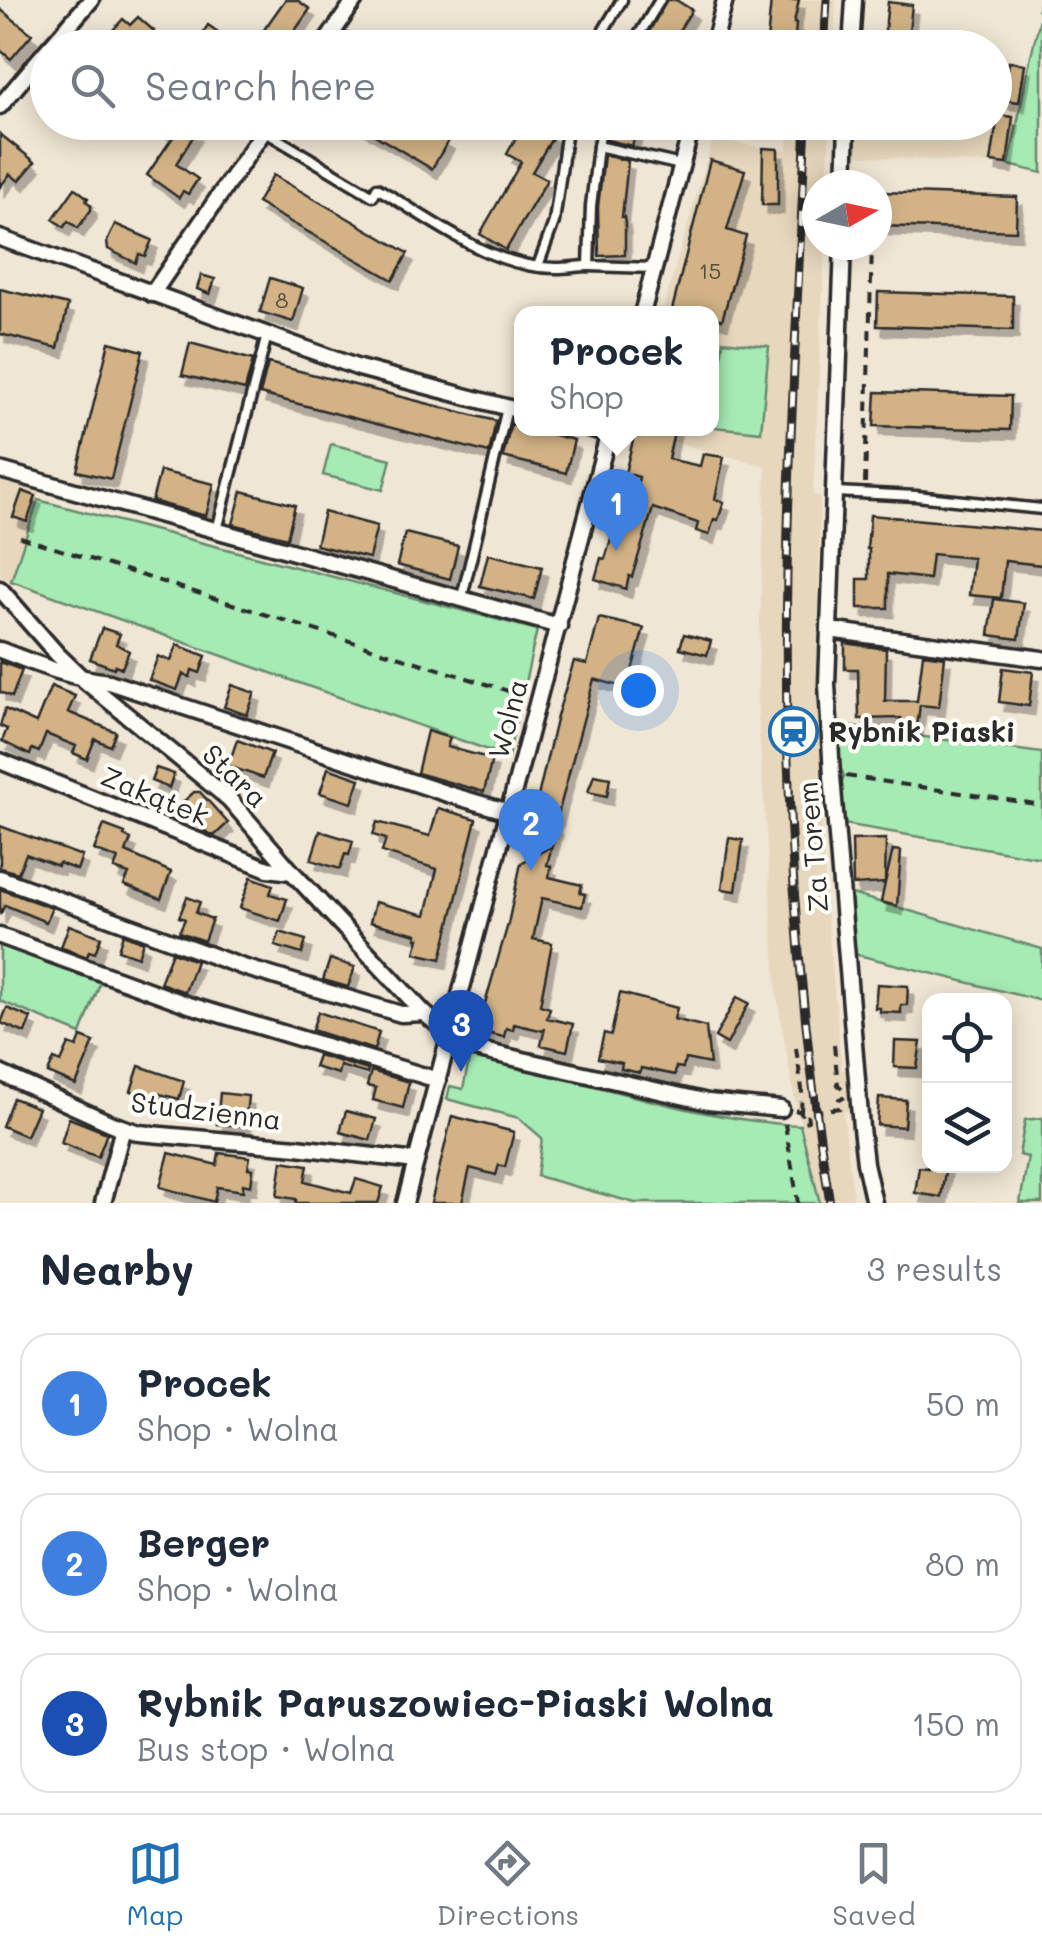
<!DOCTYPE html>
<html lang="en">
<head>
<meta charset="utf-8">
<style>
	body { margin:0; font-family:Mali,sans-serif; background:#f2f2f3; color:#1f2937 }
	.controls { position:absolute; right:30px; bottom:30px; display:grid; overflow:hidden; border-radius:20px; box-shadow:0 5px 25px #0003 }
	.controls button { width:90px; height:90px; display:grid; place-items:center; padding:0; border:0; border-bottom:2px solid #e0e1e3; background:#fff; color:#1f2937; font:50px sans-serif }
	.compass { position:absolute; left:802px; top:170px; width:90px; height:90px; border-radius:50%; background:#fff; box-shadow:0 5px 25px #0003; rotate:81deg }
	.you { position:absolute; left:638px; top:690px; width:35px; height:35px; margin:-25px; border:8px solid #fff; border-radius:50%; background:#1a73e8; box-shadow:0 0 0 15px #1a73e833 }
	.badge { display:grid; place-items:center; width:65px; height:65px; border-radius:50%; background:#1f6fb2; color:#fff; font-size:32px; font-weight:700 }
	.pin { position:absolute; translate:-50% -82px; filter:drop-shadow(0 2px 5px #0008) }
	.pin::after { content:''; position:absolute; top:52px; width:35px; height:30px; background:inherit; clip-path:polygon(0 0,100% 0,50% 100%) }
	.popup { position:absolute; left:514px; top:306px; width:205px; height:130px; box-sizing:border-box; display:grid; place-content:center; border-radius:20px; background:#fff; filter:drop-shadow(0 2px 8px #0005); font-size:32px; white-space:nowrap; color:#747a83 }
	.popup b { font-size:38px; color:#1f2937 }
	.popup::after { content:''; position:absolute; left:50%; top:100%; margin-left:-20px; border:20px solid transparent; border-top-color:#fff }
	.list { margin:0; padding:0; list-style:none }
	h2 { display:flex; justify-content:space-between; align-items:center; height:130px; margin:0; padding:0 40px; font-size:42px }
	h2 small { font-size:32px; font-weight:400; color:#747a83 }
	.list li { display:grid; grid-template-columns:65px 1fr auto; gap:30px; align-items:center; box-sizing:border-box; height:140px; margin:0 20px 20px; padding:0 20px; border:2px solid #e0e1e3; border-radius:30px }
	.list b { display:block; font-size:38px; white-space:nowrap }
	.list p { margin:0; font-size:32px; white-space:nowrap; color:#747a83 }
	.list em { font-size:32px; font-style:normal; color:#747a83 }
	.icon { flex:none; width:55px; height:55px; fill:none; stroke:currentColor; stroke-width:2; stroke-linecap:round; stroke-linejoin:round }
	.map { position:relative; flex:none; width:1042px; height:1203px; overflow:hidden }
	.search { position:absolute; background:#fff; box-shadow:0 5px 25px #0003; left:30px; right:30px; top:30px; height:110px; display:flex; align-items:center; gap:25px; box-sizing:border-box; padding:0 35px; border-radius:55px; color:#747a83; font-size:38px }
	.sheet { height:610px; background:#fff }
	nav { display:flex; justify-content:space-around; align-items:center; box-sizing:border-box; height:140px; border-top:2px solid #e0e1e3; background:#fff; font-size:28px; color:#747a83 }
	nav a { display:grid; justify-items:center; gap:5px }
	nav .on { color:#1f6fb2 }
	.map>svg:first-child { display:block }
</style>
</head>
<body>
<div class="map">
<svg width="1042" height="1203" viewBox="0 0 1042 1203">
	<defs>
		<filter id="shadow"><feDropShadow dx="5.5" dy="9" stdDeviation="0" flood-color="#0004"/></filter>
	</defs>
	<rect width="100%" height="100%" fill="#f0e6d5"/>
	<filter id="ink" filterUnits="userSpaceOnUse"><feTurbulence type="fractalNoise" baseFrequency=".01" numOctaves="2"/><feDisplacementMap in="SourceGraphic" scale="20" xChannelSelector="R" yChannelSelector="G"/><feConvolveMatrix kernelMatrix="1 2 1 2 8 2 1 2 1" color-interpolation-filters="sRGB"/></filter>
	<g filter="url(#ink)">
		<g fill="#e7d7bd">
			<path d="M 799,0 L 836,0 L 834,47 L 796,48 Z"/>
			<path d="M 1011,60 L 1029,64 L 1009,165 L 855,155 L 855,123 L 886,123 L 962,134 L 963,123 L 994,122 L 995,62 Z"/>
			<path d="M 790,123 L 830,123 L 827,185 L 817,185 L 817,245 L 825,245 L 813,495 L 820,496 L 817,689 L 825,894 L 842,1070 L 848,1070 L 852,1110 L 843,1112 L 854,1203 L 820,1203 L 794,1096 L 777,996 L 757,700 L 766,466 L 628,430 L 629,428 L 711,428 L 711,314 L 662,313 L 713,138 L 761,148 L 787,150 Z"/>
			<path d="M 0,478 L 40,492 L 11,581 L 0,575 Z"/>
		</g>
		<g fill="#a6eab4" stroke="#688a70" stroke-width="2.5">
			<path d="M 1040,0 L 1042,0 L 1042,173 L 1009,165 L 1029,64 L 1042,10 L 1038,9 Z"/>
			<path d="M 723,341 L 769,346 L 761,432 L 714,427 Z"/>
			<path d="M 331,444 L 391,459 L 383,490 L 323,475 Z"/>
			<path d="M 38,500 L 537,630 L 508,757 L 11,581 Z"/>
			<path d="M 838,725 L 1042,753 L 1042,858 L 844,824 L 841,784 L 844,776 L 840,767 Z"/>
			<path d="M 848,893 L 1042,949 L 1042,1001 L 854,954 Z"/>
			<path d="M 0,943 L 102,978 L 81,1034 L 0,1001 Z"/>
			<path d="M 470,1056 C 578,1077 690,1120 800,1125 L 820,1203 L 635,1203 L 537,1176 L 542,1138 L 519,1118 L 447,1099 L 450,1086 L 463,1089 Z"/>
			<path d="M 1042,1118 L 1042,1203 L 1020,1203 L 1028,1157 L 1019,1155 L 1025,1120 Z"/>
		</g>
		<g fill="#d3b386" stroke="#2b2b2b" stroke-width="2.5" filter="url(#shadow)">
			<path d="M 285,0 L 297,0 L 310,9 L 283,48 L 251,48 Z"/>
			<path d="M 667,0 L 676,0 L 692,10 L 668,48 L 640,48 Z"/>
			<path d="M 771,0 L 799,0 L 794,23 L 796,23 L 795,38 L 784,37 L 784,44 L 767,42 Z"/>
			<path d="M 888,2 L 912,5 L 908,41 L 884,39 Z"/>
			<path d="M 0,9 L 32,34 L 11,59 L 0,50 Z"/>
			<path d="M 138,17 L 154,31 L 140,48 L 115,48 L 105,39 L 123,19 L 130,25 Z"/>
			<path d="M 208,25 L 241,48 L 193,48 Z"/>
			<path d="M 538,30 L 569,48 L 528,48 Z"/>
			<path d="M 1009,62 L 1025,64 L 1019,102 L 1004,100 Z"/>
			<path d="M 998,115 L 1013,117 L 1007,164 L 991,162 Z"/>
			<path d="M 150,122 L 169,122 L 196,132 L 176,164 L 198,179 L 188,194 L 183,191 L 179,198 L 147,175 L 173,137 Z"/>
			<path d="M 353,122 L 417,122 L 448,141 L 432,169 Z"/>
			<path d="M 525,122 L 533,122 L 554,135 L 532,172 L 547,180 L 506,250 L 480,234 L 521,162 L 507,154 Z"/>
			<path d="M 611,122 L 639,122 L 632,146 L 607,140 Z"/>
			<path d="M 0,134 L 35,162 L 19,181 L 10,174 L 0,187 Z"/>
			<path d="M 763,148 L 778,149 L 778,205 L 762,205 Z"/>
			<path d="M 604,155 L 628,161 L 622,217 L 624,217 L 625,224 L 625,255 L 599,256 L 598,207 Z"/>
			<path d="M 710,160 L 745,170 L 727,230 L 746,236 L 722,320 L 711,316 L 711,314 L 671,314 Z"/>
			<path d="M 273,175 L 408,253 L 393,280 L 257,203 Z"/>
			<path d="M 75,188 L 88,198 L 86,201 L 91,205 L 91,210 L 78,228 L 68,221 L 64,227 L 53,219 Z"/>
			<path d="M 882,192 L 1017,197 L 1016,231 L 881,226 Z"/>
			<path d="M 115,224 L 152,240 L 145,256 L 139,254 L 136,263 L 108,249 L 107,242 Z"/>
			<path d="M 201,275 L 215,279 L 210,294 L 197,289 Z"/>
			<path d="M 270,278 L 303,288 L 293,322 L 260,312 Z"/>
			<path d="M 0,289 L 68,305 L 58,348 L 0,334 Z"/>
			<path d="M 878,292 L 1013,296 L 1013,330 L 877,326 Z"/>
			<path d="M 109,342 L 143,351 L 111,479 L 77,471 Z"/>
			<path d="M 190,343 L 253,360 L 245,390 L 182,375 Z"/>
			<path d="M 268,363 L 496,421 L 489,453 L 260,394 Z"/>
			<path d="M 876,392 L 1011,396 L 1010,430 L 874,426 Z"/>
			<path d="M 511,424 L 574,440 L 566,473 L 503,457 Z"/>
			<path d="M 636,428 L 675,428 L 668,459 L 700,466 L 703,454 L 724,457 L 715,499 L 724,502 L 718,520 L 714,519 L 709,535 L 696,531 L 698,523 L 653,508 L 632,577 L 629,576 L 626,589 L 595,579 L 601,558 L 605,559 L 622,502 L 632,505 L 639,477 L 625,473 Z"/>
			<path d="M 160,471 L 214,484 L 206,516 L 152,501 Z"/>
			<path d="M 22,491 L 36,496 L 27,522 L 13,517 Z"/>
			<path d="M 242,491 L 295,505 L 287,538 L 233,524 Z"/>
			<path d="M 324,512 L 377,526 L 369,558 L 316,545 Z"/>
			<path d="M 870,515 L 1042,531 L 1042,565 L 1005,561 L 1001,598 L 969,595 L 973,558 L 932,554 L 929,579 L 888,574 L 888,608 L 858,608 L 858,579 L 869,579 L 869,549 L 867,549 Z"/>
			<path d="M 405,533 L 458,546 L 450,579 L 397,565 Z"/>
			<path d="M 488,554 L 542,567 L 534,599 L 480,586 Z"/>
			<path d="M 994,599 L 1024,603 L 1019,639 L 989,635 Z"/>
			<path d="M 599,618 L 644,628 L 627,688 L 594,679 L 555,826 L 557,826 L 547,865 L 551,866 L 549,877 L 582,885 L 580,893 L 585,894 L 582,907 L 542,898 L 533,939 L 552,943 L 540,1005 L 550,1008 L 547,1018 L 573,1024 L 567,1051 L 541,1045 L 545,1028 L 544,1031 L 514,1024 L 513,1030 L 506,1028 L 504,1037 L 477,1031 L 508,924 L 521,863 L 548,848 L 527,843 L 557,716 L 574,661 L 587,664 Z"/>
			<path d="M 102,628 L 120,634 L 116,644 L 129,651 L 122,668 L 115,665 L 114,668 L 90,659 Z"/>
			<path d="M 684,634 L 711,641 L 707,655 L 680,648 Z"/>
			<path d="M 845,643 L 886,649 L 885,701 L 917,701 L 923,654 L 945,657 L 939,707 L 920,705 L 916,735 L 899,733 L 901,718 L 859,719 L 858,669 L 845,669 Z"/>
			<path d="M 177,645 L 206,656 L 200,673 L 192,670 L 190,677 L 183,674 L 177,690 L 149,680 L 158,656 L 171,661 Z"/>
			<path d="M 0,662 L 22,670 L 12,697 L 0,692 Z"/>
			<path d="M 1003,668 L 1033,672 L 1029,706 L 999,702 Z"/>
			<path d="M 232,685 L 255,693 L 247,715 L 224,707 Z"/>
			<path d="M 51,686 L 75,696 L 68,712 L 116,732 L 110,746 L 95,739 L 87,759 L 73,753 L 76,746 L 46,734 L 39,752 L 32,749 L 30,755 L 2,741 L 7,729 L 0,726 L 5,709 L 36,723 Z"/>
			<path d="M 427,731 L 450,738 L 447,747 L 492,759 L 484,792 L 417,773 Z"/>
			<path d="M 237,740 L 272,753 L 263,778 L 228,766 Z"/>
			<path d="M 156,768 L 174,774 L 169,788 L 151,781 Z"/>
			<path d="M 328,768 L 360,779 L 352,803 L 320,793 Z"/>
			<path d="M 594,775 L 610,778 L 607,796 L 588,792 Z"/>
			<path d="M 194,792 L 200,792 L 228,823 L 214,836 L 203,830 L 182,803 Z"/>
			<path d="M 438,808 L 476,819 L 441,959 L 415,953 L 419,938 L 416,938 L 417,934 L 370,922 L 375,902 L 426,915 L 437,869 L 382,852 L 386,839 L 373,835 L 377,822 L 430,836 Z"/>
			<path d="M 104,825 L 125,833 L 124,836 L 131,839 L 126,852 L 171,872 L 161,899 L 124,885 L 129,874 L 114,869 L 118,859 L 94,850 Z"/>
			<path d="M 0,826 L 82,856 L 77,870 L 59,863 L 58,866 L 26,854 L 18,873 L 0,868 Z"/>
			<path d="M 320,831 L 353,841 L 349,855 L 345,854 L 340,869 L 311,860 Z"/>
			<path d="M 729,838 L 743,840 L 736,891 L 722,889 Z"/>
			<path d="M 886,839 L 885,883 L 893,850 L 901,851 L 897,906 L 881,902 L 885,883 L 853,885 L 852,840 Z"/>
			<path d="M 251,877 L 273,885 L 270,894 L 287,899 L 280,921 L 240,908 Z"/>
			<path d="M 0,889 L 52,908 L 46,922 L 5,905 L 0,915 Z"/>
			<path d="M 187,897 L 200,902 L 196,913 L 212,919 L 204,941 L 179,932 L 185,919 L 179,917 Z"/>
			<path d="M 69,925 L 101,937 L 95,953 L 89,951 L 87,957 L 61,947 Z"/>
			<path d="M 280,932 L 306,940 L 302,954 L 275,946 Z"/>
			<path d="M 123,934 L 143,942 L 138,957 L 118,950 Z"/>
			<path d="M 172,952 L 196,961 L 185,992 L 160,983 Z"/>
			<path d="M 330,959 L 355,967 L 348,987 L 323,980 Z"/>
			<path d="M 877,984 L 908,986 L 907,1005 L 901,1005 L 901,1013 L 880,1012 L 880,1008 L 875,1008 Z"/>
			<path d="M 620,993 L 677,1008 L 674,1019 L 706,1027 L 710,1064 L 685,1059 L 683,1068 L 676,1067 L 675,1075 L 641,1068 L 640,1073 L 621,1069 L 622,1063 L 598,1058 L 604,1033 L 611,1035 Z"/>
			<path d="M 737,997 L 749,1003 L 727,1044 L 715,1037 Z"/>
			<path d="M 7,1008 L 31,1018 L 25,1033 L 1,1023 Z"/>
			<path d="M 318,1012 L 379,1032 L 374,1050 L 312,1030 Z"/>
			<path d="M 81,1037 L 94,1042 L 76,1085 L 48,1073 L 54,1059 L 61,1062 L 69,1044 L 77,1047 Z"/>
			<path d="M 895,1041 L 921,1042 L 917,1068 L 894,1067 Z"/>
			<path d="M 318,1055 L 368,1070 L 367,1074 L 340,1066 L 338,1074 L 314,1067 Z"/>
			<path d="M 139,1066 L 184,1081 L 179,1099 L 156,1093 L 154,1098 L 131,1091 Z"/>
			<path d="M 371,1071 L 409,1082 L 403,1108 L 373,1100 L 376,1088 L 367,1086 Z"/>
			<path d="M 220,1093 L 248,1096 L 245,1126 L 217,1124 Z"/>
			<path d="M 13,1098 L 38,1108 L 26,1136 L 2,1126 Z"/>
			<path d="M 879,1098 L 906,1100 L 904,1127 L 877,1125 Z"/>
			<path d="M 346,1111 L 376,1119 L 370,1140 L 340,1132 Z"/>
			<path d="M 452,1116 L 514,1132 L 505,1167 L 499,1165 L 496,1175 L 470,1168 L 462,1203 L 431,1203 Z"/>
			<path d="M 69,1118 L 107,1133 L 98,1157 L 61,1143 Z"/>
			<path d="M 169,1153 L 217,1165 L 219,1153 L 250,1157 L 248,1168 L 253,1169 L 251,1186 L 243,1184 L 243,1191 L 217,1187 L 214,1202 L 160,1187 Z"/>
			<path d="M 282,1161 L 308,1165 L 305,1181 L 351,1193 L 356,1179 L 383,1187 L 378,1203 L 296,1203 L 296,1199 L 277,1196 Z"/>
			<path d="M 928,1164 L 946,1166 L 941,1197 L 915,1193 L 919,1167 L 928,1168 Z"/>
		</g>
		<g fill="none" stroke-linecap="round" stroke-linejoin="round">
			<defs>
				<g id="lane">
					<path d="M 333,32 L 361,48"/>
					<path d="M 593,48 L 622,0"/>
					<path d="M 631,48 L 660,0"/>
					<path d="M 603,122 L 598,146 L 681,165"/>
					<path d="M 264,131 L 373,196 L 377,188 C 432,220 492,269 557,268 C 568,268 579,266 589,266"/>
					<path d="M 598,146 L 591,206 L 589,266 L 654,268"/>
					<path d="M 538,266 L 554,222 L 568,122"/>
					<path d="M 836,492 L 916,496 L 1042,509"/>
					<path d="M 217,530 L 267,335"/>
					<path d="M 462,597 L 507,408"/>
				</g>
				<g id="street">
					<path d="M 49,48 L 91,0"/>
					<path d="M 322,48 L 355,0"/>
					<path d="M 713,48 L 725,0"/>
					<path d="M 851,48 L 854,0"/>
					<path d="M 0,106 L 48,49"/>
					<path d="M 845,185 L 847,122"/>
					<path d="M 0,238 L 359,368 L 521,411"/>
					<path d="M 843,245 L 827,684 L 832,776 L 861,1128 L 865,1163 L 874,1203"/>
					<path d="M 152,294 L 270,122"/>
					<path d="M 642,314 L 693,122"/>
					<path d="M 588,428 L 609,434"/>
					<path d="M 0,470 L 559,626"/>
					<path d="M 0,589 L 57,654 L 84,680 L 229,799 L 292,872 L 424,1013 L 442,1028 L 451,1032"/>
					<path d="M 829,630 L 1042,659"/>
					<path d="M 0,650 C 36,664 70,678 109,682 L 451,795 L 509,812"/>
					<path d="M 0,761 L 268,869 L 292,872"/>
					<path d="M 0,878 L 243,967 L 401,1014 L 424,1013"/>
					<path d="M 0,936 L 189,1005 L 438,1080"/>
					<path d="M 448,1043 L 708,1102 L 781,1109"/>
					<path d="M 0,1073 L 112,1124 L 139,1133 L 297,1147 L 416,1161"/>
					<path d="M 103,1203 L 123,1128"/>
					<path d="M 405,1203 L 610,428"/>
				</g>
			</defs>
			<use href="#lane" stroke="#2b2b2b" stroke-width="15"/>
			<use href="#street" stroke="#2b2b2b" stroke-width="21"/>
			<g stroke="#2b2b2b" stroke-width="4" stroke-dasharray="10 8" stroke-linecap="butt">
				<path d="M 875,185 L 875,175"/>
				<path d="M 865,483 L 872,245"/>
				<path d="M 20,537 L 521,695"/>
				<path d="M 846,776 L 1042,805"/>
				<path d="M 834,1045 L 838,1085 L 842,1088"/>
				<path d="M 796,1048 L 802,1089 L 801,1112"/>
				<path d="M 795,1110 L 801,1112 L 803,1122 L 808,1121 L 807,1112 L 840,1108 L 839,1099 L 843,1098 L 844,1100"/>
				<path d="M 785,1124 L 798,1203"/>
			</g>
			<use href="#lane" stroke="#fdfcf7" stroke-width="8"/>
			<use href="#street" stroke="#fdfcf7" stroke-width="14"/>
			<defs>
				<g id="rail">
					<path d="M 824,48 L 827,0"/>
					<path d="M 806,122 C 797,322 783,521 787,721 C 790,882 804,1044 830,1203"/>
				</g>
			</defs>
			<use href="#rail" stroke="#2b2b2b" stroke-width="9"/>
			<use href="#rail" stroke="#fdfcf7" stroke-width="5" stroke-dasharray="15" stroke-linecap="butt"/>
		</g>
	</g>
	<defs>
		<symbol id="station-ring" viewBox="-11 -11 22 22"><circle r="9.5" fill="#fdfcf7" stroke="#1f6fb2" stroke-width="1.5"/><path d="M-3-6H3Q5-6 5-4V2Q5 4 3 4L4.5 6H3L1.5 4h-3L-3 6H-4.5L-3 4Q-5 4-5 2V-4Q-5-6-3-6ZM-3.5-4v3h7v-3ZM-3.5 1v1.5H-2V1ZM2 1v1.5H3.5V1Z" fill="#1f6fb2"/></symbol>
	</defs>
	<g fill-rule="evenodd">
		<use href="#station-ring" x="766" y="704" width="55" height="55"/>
	</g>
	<g text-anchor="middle" stroke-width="8" stroke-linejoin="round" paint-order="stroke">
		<g font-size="22" fill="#554d42">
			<text x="710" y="279">15</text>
			<text x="282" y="308">8</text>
		</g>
		<g font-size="28" fill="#2b2b2b" stroke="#fdfcf7">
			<text transform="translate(508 719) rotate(-75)" y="10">Wolna</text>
			<text transform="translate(235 776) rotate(44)" y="10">Stara</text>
			<text transform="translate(155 796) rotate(22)" y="10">Zakątek</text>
			<text transform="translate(813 847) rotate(-95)" y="10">Za Torem</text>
			<text transform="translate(206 1111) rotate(7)" y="10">Studzienna</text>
		</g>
		<g font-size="28" font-weight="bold" fill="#2b2b2b" stroke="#fdfcf7" text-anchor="start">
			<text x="828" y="742">Rybnik Piaski</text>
		</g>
	</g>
</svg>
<div class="controls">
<button><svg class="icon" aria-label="locate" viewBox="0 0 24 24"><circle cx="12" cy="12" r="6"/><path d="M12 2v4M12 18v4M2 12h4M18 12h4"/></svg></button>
<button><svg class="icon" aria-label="layers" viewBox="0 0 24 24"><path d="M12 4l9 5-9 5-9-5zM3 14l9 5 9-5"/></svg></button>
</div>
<svg class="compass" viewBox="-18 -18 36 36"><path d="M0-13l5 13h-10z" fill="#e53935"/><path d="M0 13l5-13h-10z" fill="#747a83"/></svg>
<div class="you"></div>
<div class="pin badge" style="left:616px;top:551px;background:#3f7fe0">1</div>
<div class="popup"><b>Procek</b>Shop</div>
<div class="pin badge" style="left:531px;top:871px;background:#3f7fe0">2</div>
<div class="pin badge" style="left:461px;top:1072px;background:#1a4fb4">3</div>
<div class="search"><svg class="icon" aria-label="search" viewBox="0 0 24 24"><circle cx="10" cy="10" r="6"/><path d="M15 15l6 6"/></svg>Search here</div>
</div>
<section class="sheet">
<h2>Nearby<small>3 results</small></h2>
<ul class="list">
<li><span class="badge" style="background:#3f7fe0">1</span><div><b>Procek</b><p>Shop · Wolna</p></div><em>50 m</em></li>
<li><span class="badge" style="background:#3f7fe0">2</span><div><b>Berger</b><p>Shop · Wolna</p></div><em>80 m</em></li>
<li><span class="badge" style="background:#1a4fb4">3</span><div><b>Rybnik Paruszowiec-Piaski Wolna</b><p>Bus stop · Wolna</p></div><em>150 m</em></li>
</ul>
</section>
<nav>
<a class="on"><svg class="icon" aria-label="map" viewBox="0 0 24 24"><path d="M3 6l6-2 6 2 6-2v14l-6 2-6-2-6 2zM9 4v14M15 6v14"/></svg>Map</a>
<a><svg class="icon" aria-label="directions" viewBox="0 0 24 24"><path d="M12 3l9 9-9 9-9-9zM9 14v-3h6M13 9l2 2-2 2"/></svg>Directions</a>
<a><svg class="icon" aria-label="saved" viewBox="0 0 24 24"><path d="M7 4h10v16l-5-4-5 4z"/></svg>Saved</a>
</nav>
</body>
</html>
